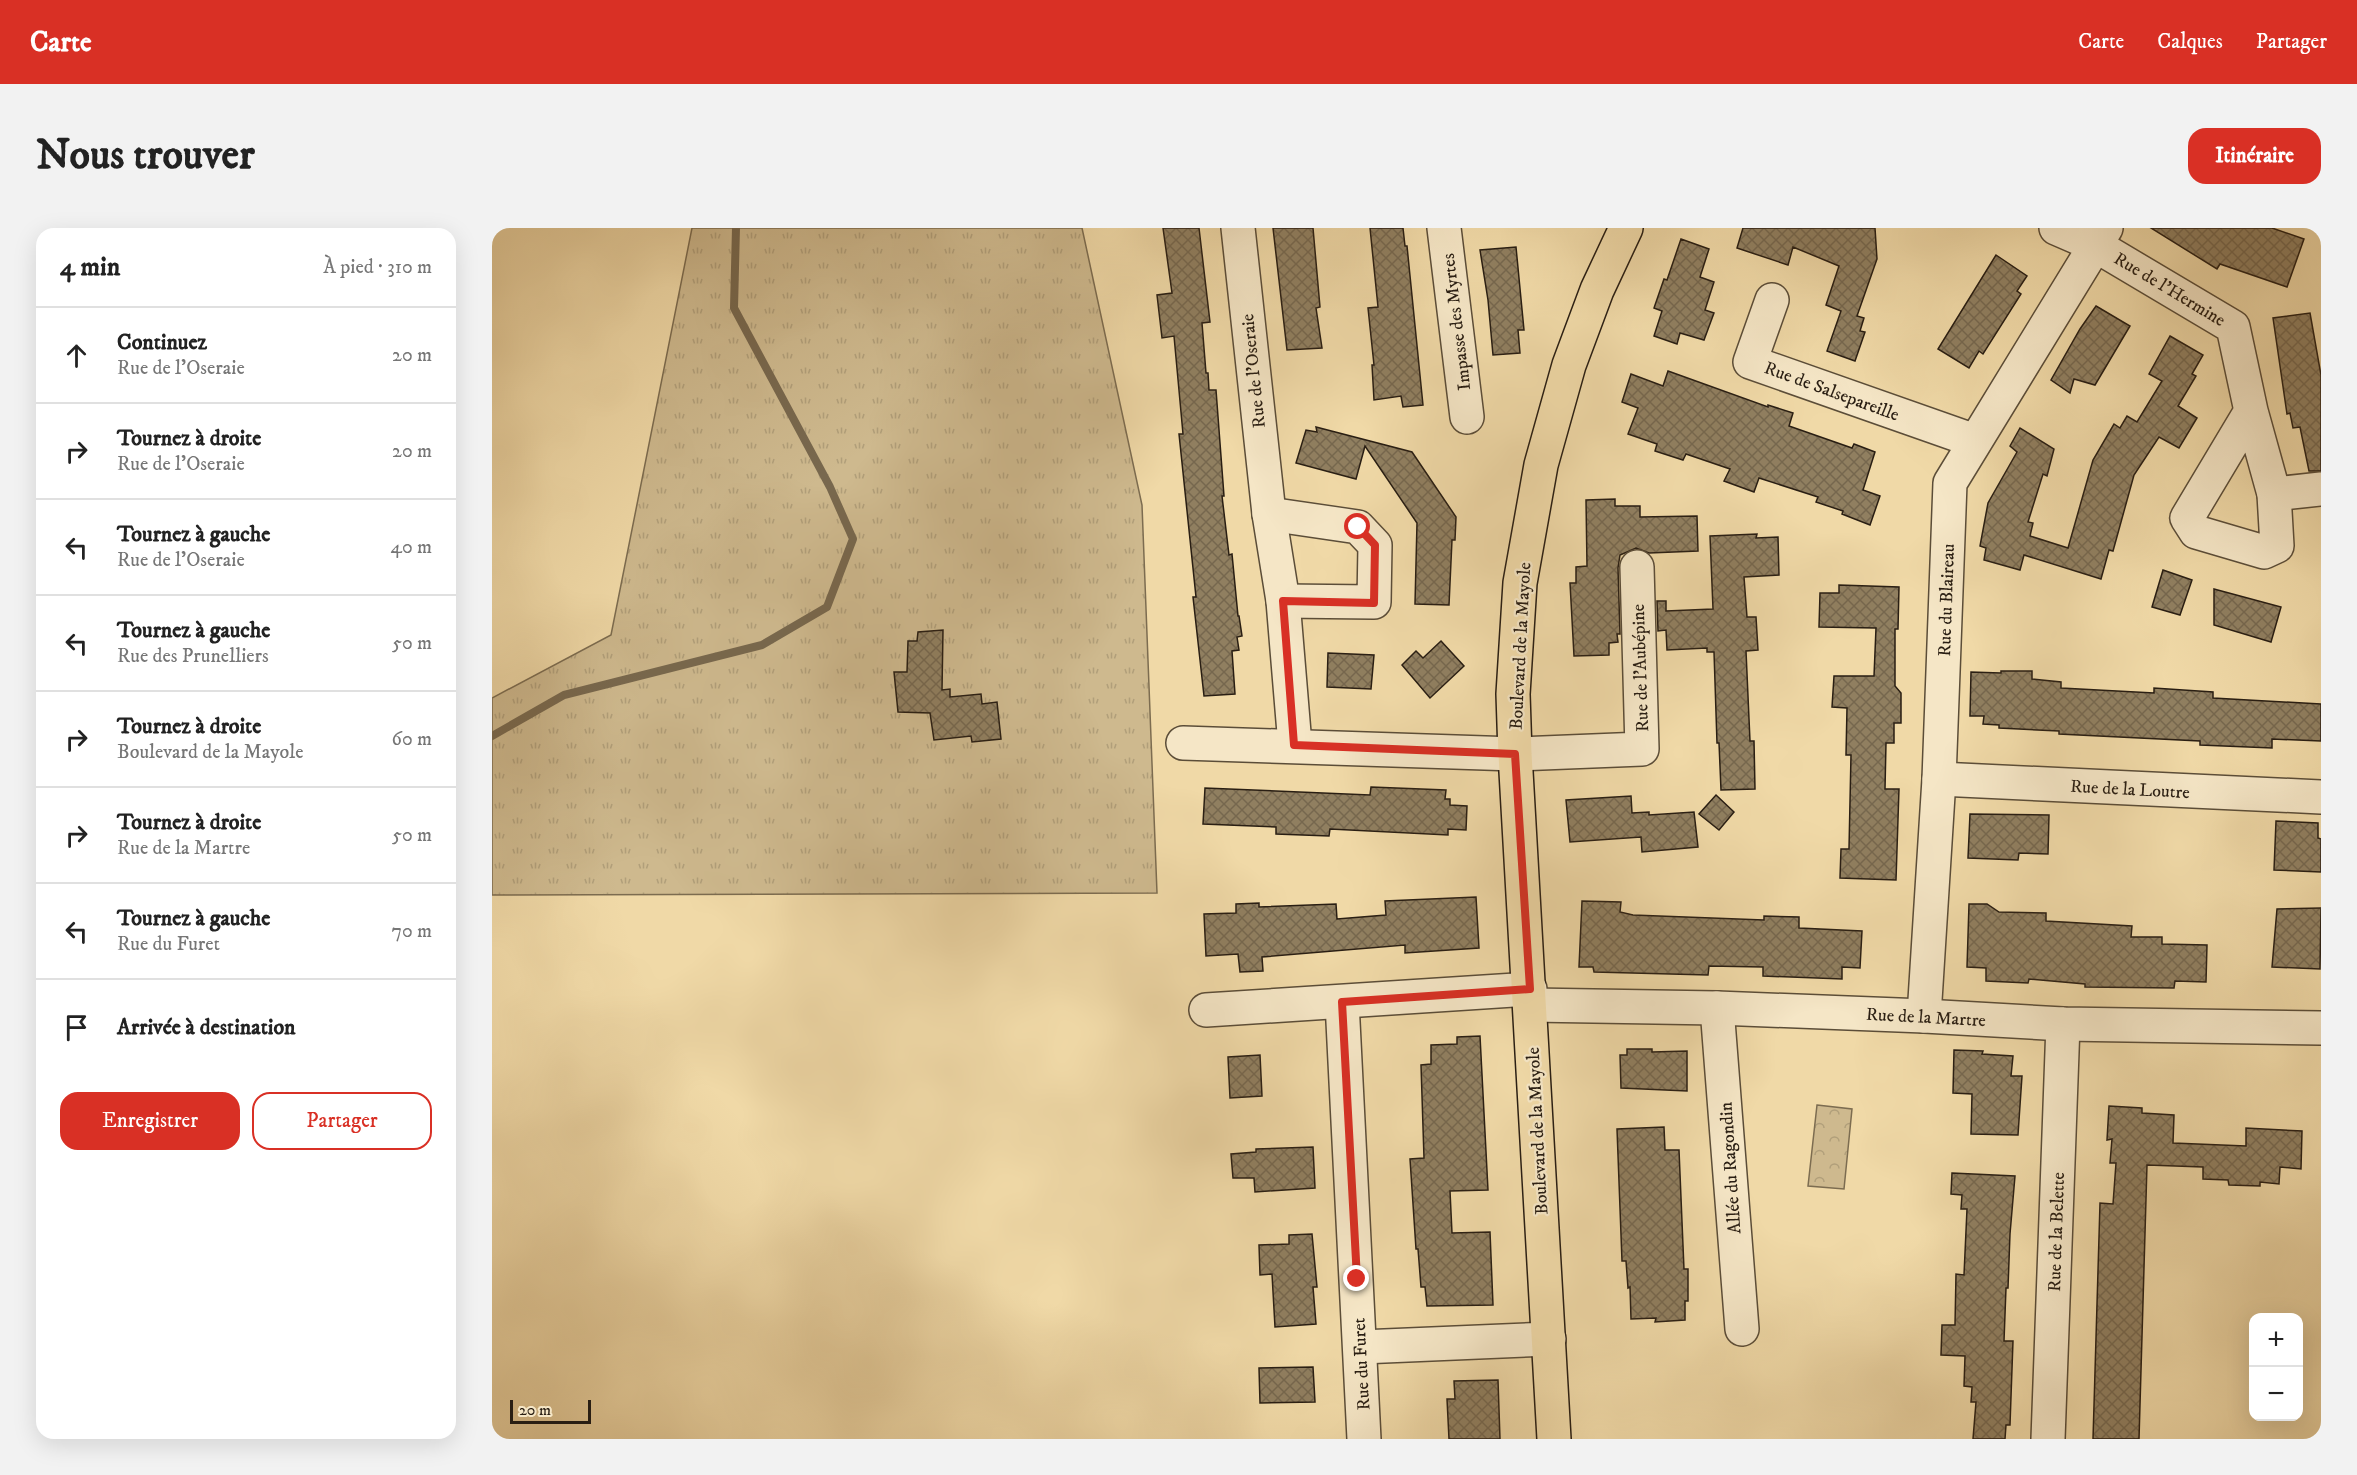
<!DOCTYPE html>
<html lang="fr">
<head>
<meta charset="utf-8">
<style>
	body { margin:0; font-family:"IM FELL DW Pica",serif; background:#f2f2f2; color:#222 }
	.controls { position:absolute; right:18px; bottom:18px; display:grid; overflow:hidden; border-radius:12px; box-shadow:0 6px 24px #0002 }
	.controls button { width:54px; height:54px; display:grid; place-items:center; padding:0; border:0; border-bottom:2px solid #e0e0e0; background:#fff; color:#222; font:30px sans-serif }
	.scale { position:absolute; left:18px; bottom:15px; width:81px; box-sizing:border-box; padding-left:6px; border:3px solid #291e13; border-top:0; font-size:16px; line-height:21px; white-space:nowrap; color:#291e13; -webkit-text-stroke:4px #f5e6c6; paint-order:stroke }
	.stop { position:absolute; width:18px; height:18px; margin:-14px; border:4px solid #d93025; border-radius:50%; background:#fff }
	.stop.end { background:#d93025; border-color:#fff; box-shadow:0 2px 6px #0008 }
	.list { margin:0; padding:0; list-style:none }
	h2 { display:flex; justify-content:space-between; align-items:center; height:78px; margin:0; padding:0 24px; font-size:26px }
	h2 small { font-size:20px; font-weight:400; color:#767676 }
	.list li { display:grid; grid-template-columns:39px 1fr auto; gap:18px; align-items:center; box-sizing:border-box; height:96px; padding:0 24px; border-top:2px solid #e0e0e0 }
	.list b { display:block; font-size:22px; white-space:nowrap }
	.list p { margin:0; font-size:20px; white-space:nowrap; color:#767676 }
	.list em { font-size:20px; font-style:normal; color:#767676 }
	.actions { display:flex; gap:12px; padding:18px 24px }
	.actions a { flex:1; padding:14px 0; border:2px solid #d93025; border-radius:18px; text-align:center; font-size:21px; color:#d93025 }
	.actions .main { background:#d93025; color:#fff }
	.icon { flex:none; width:33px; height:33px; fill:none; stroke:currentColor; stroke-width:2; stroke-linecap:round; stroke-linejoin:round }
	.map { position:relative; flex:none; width:1829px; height:1211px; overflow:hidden; border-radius:18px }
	header { display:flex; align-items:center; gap:36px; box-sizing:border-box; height:84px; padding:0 30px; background:#d93025; color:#fff }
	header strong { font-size:28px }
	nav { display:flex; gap:33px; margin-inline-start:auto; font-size:21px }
	.intro { display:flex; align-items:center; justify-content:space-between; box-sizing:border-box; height:144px; padding:0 36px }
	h1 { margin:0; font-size:42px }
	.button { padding:15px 27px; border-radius:18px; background:#d93025; color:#fff; font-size:21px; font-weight:700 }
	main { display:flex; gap:36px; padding:0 36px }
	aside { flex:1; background:#fff; border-radius:18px; box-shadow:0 6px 24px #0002 }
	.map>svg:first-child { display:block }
</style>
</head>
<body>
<header>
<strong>Carte</strong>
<nav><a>Carte</a><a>Calques</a><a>Partager</a></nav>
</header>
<div class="intro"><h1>Nous trouver</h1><a class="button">Itinéraire</a></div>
<main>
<aside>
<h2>4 min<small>À pied · 310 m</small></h2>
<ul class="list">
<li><svg class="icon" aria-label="ahead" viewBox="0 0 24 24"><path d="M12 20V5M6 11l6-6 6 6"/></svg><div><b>Continuez</b><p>Rue de l'Oseraie</p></div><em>20 m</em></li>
<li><svg class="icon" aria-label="right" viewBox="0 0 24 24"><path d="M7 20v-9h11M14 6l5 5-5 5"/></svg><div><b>Tournez à droite</b><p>Rue de l'Oseraie</p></div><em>20 m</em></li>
<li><svg class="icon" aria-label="left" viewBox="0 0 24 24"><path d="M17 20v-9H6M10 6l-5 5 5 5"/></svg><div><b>Tournez à gauche</b><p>Rue de l'Oseraie</p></div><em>40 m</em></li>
<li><svg class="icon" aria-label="left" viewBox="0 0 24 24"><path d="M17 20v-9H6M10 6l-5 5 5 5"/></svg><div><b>Tournez à gauche</b><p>Rue des Prunelliers</p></div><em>50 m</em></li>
<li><svg class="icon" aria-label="right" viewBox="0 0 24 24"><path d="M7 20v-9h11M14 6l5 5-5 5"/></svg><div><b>Tournez à droite</b><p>Boulevard de la Mayole</p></div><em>60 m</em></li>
<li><svg class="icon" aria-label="right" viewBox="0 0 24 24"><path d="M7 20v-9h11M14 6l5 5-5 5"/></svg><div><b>Tournez à droite</b><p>Rue de la Martre</p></div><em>50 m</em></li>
<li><svg class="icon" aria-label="left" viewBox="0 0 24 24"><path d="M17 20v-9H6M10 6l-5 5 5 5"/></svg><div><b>Tournez à gauche</b><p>Rue du Furet</p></div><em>70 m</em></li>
<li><svg class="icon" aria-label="arrive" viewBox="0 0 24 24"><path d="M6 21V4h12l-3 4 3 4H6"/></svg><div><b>Arrivée à destination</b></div></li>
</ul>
<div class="actions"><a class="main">Enregistrer</a><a>Partager</a></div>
</aside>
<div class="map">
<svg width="1829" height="1211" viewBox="0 0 1829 1211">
	<defs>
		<pattern id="grass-tufts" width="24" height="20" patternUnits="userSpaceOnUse" patternTransform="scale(1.5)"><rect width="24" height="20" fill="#ceb98e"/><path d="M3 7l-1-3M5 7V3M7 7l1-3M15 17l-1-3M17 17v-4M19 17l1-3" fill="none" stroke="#b19f7a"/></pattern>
		<pattern id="park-crowns" width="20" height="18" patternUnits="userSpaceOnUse" patternTransform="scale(1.5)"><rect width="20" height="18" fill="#ceb98e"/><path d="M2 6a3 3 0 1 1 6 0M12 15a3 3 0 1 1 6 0" fill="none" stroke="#b19f7a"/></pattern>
		<pattern id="building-cross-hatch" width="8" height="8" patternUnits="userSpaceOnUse" patternTransform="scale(1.5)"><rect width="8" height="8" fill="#907f60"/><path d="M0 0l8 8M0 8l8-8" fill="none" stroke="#76674e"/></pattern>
	</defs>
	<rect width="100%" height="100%" fill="#f0d9a7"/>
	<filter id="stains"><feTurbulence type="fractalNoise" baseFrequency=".00333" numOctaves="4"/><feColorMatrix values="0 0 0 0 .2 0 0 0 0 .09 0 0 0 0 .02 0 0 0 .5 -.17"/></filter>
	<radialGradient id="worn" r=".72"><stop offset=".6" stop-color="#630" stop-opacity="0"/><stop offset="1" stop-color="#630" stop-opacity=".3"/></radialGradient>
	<path fill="url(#grass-tufts)" stroke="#7c6c50" stroke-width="1.5" d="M 200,0 L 590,0 L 650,277 L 665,665 L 0,667 L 0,470 L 119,407 Z"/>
	<path fill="url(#park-crowns)" stroke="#7c6c50" stroke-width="1.5" d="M 1325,877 L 1360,881 L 1352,961 L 1316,958 Z"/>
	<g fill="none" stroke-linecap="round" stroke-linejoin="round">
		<path stroke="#78684e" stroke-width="8" d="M 0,508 L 72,467 L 270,417 L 335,379 L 361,311 L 338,259 L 242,80 L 244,0"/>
	</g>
	<g fill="url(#building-cross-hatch)" stroke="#291e13" stroke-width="1.5">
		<path d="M 671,0 L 707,0 L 718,94 L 710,95 L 714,145 L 716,145 L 717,162 L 724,162 L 732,268 L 730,268 L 737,327 L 740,326 L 746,388 L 747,388 L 750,408 L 745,409 L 747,422 L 740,423 L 743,466 L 712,468 L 701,369 L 704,369 L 687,206 L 691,206 L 682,108 L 670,110 L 665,67 L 680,65 Z"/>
		<path d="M 781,0 L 821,0 L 828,79 L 824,80 L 830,120 L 795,122 Z"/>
		<path d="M 878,0 L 911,0 L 913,18 L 915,18 L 931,177 L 911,179 L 909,168 L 882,172 L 880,137 L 882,137 L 876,80 L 886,79 Z"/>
		<path d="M 1251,0 L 1383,0 L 1385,31 L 1365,88 L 1372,90 L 1368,103 L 1373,104 L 1363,133 L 1335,123 L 1349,83 L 1334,77 L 1347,38 L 1301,19 L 1296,37 L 1245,20 Z"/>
		<path d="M 1659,0 L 1780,0 L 1812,11 L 1795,59 L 1728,36 L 1725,41 Z"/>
		<path d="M 1189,11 L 1217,21 L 1208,49 L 1222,54 L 1213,82 L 1222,85 L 1212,112 L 1188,105 L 1185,116 L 1162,108 L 1170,83 L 1162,80 L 1172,51 L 1175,52 Z"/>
		<path d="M 1024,19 L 1032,102 L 1026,102 L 1028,125 L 1001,127 L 996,72 L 988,22 Z"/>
		<path d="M 1504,27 L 1535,48 L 1525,63 L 1529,66 L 1491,126 L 1487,123 L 1477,140 L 1446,121 Z"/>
		<path d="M 1604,78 L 1638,98 L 1603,157 L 1582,151 L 1578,165 L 1559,152 L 1588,101 Z"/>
		<path d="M 1818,85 L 1829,147 L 1829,243 L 1817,243 L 1808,199 L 1801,200 L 1798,185 L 1795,186 L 1781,90 Z"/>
		<path d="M 1678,108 L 1711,127 L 1700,146 L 1704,148 L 1686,178 L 1705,190 L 1687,220 L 1667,209 L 1642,247 L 1621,323 L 1617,322 L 1609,351 L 1532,327 L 1528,342 L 1492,332 L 1494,320 L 1488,318 L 1496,275 L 1525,224 L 1518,218 L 1528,200 L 1562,221 L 1555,248 L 1551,246 L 1536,294 L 1541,295 L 1538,308 L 1576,320 L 1601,232 L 1622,196 L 1628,200 L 1635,188 L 1645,194 L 1670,153 L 1657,146 Z"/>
		<path d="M 1176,143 L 1276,179 L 1276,177 L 1301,185 L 1297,198 L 1360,220 L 1362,216 L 1383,224 L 1371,262 L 1388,268 L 1378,297 L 1350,286 L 1351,283 L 1324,274 L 1326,269 L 1267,250 L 1262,264 L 1232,253 L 1238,241 L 1194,226 L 1191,232 L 1163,223 L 1165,216 L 1136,206 L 1146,180 L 1130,174 L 1139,146 L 1171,158 Z"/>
		<path d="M 824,199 L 920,224 L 964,289 L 963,312 L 960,312 L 957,377 L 923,376 L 925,295 L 873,218 L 864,251 L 804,235 L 814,202 L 825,204 Z"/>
		<path d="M 1123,271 L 1123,278 L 1148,278 L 1148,289 L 1205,288 L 1206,323 L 1157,325 L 1144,320 L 1128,327 L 1126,340 L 1128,406 L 1125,406 L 1126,414 L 1117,415 L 1117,427 L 1082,428 L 1078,355 L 1084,355 L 1084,339 L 1095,338 L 1094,272 Z"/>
		<path d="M 1265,306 L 1264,310 L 1286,309 L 1287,347 L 1252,349 L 1255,389 L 1264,389 L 1266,422 L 1254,423 L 1258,513 L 1262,513 L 1263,561 L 1229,562 L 1227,515 L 1225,515 L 1222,424 L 1215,424 L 1215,420 L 1175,422 L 1174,402 L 1166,403 L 1165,373 L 1174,373 L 1174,383 L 1221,381 L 1218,308 Z"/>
		<path d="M 1671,342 L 1700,352 L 1688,387 L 1660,379 Z"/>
		<path d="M 1347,357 L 1407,359 L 1406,401 L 1403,401 L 1403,458 L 1409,465 L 1409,495 L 1402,495 L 1402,515 L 1394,515 L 1393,561 L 1407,561 L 1404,652 L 1348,650 L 1349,621 L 1357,621 L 1359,527 L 1354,527 L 1355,480 L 1340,479 L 1342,448 L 1382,448 L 1384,400 L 1327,399 L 1328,365 L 1347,365 Z"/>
		<path d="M 1722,361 L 1789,379 L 1779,414 L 1722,397 Z"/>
		<path d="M 451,402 L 450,462 L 458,461 L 458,469 L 489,466 L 490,476 L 505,474 L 509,511 L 480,514 L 479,508 L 442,512 L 438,485 L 406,484 L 402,444 L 415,444 L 416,413 L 425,413 L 426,404 Z"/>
		<path d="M 949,413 L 972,438 L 938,470 L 910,437 L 924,423 L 931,430 Z"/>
		<path d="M 836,425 L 882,427 L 879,461 L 835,459 Z"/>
		<path d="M 1509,443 L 1540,443 L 1540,451 L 1569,454 L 1569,460 L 1662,465 L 1662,460 L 1721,464 L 1721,470 L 1829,476 L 1829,513 L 1780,511 L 1780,520 L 1708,517 L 1708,513 L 1567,506 L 1567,503 L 1507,500 L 1507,497 L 1491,496 L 1492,488 L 1478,488 L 1479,444 L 1509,445 Z"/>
		<path d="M 879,559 L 954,562 L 953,571 L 958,571 L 958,577 L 975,578 L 974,602 L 956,601 L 956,607 L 838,601 L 837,608 L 784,606 L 784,599 L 711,596 L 713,560 L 878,567 Z"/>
		<path d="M 1224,567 L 1242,584 L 1227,602 L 1207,586 Z"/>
		<path d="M 1139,568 L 1140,585 L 1157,584 L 1157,587 L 1202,584 L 1206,619 L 1150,624 L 1149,609 L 1078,614 L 1074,572 Z"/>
		<path d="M 1478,586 L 1557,587 L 1556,626 L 1527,625 L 1526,632 L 1476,630 Z"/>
		<path d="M 1784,593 L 1826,595 L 1826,610 L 1829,611 L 1829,644 L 1782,642 Z"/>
		<path d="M 984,669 L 987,720 L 913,725 L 913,717 L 770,729 L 771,743 L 748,744 L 746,726 L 714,728 L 712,686 L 744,685 L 744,676 L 767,675 L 767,679 L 844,676 L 845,691 L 894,687 L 893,673 Z"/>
		<path d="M 1090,673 L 1129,674 L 1128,684 L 1141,687 L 1272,692 L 1272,688 L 1307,689 L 1307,700 L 1370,703 L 1368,740 L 1350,739 L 1350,751 L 1271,748 L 1271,739 L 1217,738 L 1216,747 L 1102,744 L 1101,739 L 1087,739 Z"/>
		<path d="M 1477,676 L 1495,676 L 1507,684 L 1554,685 L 1554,693 L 1640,698 L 1639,709 L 1670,709 L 1670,716 L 1715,717 L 1714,754 L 1683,753 L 1682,760 L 1593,759 L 1593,756 L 1537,751 L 1536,755 L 1494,753 L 1494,740 L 1475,739 Z"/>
		<path d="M 1829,680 L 1828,741 L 1780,739 L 1785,681 Z"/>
		<path d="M 988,808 L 996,962 L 958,963 L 960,1005 L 998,1004 L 1001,1077 L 935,1078 L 933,1059 L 929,1059 L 926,1021 L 924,1021 L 918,931 L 932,930 L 929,837 L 939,836 L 939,817 L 965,816 L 965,809 Z"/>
		<path d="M 1135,821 L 1160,821 L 1160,824 L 1195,823 L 1195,863 L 1129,860 L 1128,827 L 1135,827 Z"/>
		<path d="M 1462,822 L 1491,823 L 1490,826 L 1521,828 L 1519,848 L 1530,848 L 1526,907 L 1479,906 L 1480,866 L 1461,865 Z"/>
		<path d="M 768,827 L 770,868 L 738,870 L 736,829 Z"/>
		<path d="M 1617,878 L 1650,880 L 1650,885 L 1682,887 L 1681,915 L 1754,918 L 1754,900 L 1810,903 L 1809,941 L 1788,939 L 1787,956 L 1768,954 L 1768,958 L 1737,957 L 1736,952 L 1711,951 L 1711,939 L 1655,937 L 1647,1211 L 1601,1211 L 1608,975 L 1621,976 L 1624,935 L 1618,935 L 1620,911 L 1615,912 Z"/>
		<path d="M 1172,899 L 1173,922 L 1187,922 L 1192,1041 L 1196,1041 L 1196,1073 L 1193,1073 L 1193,1092 L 1163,1094 L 1164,1090 L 1139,1091 L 1138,1059 L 1136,1060 L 1134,1033 L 1130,1033 L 1125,901 Z"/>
		<path d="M 821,919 L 823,960 L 763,964 L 762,950 L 741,950 L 739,926 L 764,924 L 764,921 Z"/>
		<path d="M 1460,945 L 1523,948 L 1518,1006 L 1516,1060 L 1514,1060 L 1512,1113 L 1521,1113 L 1518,1197 L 1514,1197 L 1513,1211 L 1481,1211 L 1484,1174 L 1479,1174 L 1480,1159 L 1472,1158 L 1473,1128 L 1449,1127 L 1450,1097 L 1463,1097 L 1464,1046 L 1472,1047 L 1475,981 L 1469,981 L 1470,967 L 1459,966 Z"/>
		<path d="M 820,1006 L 825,1059 L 821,1059 L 824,1096 L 783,1099 L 780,1046 L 768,1047 L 767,1017 L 797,1016 L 797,1007 Z"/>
		<path d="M 821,1139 L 823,1174 L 768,1175 L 767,1140 Z"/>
		<path d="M 1006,1152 L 1008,1211 L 957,1211 L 955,1171 L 963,1171 L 962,1153 Z"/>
	</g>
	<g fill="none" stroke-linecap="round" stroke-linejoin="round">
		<defs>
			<g id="minor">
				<path d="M 746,0 L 777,286 L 791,373 L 803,517"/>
				<path d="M 952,0 L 975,189"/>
				<path d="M 1564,0 L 1603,17 L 1741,99 L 1759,183 L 1782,266 L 1785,318 L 1772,324 L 1704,304 L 1695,290 L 1759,183"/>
				<path d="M 1280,72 L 1258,134 L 1483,213"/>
				<path d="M 1782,266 L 1829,261"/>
				<path d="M 777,286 L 866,299 L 883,317 L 882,374 L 791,373"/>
				<path d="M 691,515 L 1023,526 L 1150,521 L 1145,339"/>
				<path d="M 1447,551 L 1829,569"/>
				<path d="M 850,774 L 872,1211"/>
				<path d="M 1039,777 L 1225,780 L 1432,788 L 1571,796 L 1829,800"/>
				<path d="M 1225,780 L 1250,1101"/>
				<path d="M 714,782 L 1038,761"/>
				<path d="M 1432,788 L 1447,551 L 1458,255 L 1614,0"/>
				<path d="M 869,1119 L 1057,1111"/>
				<path d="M 1556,1211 L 1571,796"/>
			</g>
			<path id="major" d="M 1062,1211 L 1023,526 L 1021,466 L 1028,355 L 1049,237 L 1077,137 L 1105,62 L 1134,0"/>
		</defs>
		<use href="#minor" stroke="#5b4d38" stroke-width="36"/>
		<use href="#major" stroke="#291e13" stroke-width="36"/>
		<use href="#minor" stroke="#f5e6c6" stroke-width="33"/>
		<use href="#major" stroke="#f0d9a7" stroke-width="33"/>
	</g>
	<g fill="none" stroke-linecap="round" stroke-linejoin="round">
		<path stroke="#d93025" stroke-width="8" d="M 865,1051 L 850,774 L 1038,761 L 1023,526 L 802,517 L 791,373 L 882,375 L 883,317 L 866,299"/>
	</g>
	<g text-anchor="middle" stroke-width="4.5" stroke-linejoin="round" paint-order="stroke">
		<g font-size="18" fill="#291e13" stroke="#f5e6c6">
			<text transform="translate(1678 61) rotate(31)" y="6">Rue de l'Hermine</text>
			<text transform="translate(964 94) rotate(-97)" y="6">Impasse des Myrtes</text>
			<text transform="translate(761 143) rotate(-96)" y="6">Rue de l'Oseraie</text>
			<text transform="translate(1340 163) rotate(20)" y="6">Rue de Salsepareille</text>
			<text transform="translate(1454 372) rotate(-88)" y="6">Rue du Blaireau</text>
			<text transform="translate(1028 418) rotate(-87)" y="6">Boulevard de la Mayole</text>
			<text transform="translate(1148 440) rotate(-92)" y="6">Rue de l'Aubépine</text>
			<text transform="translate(1638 561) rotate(3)" y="6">Rue de la Loutre</text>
			<text transform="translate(1434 789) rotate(3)" y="6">Rue de la Martre</text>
			<text transform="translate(1045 903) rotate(-93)" y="6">Boulevard de la Mayole</text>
			<text transform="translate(1238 940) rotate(-94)" y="6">Allée du Ragondin</text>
			<text transform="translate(1564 1004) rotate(-88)" y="6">Rue de la Belette</text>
			<text transform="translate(869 1136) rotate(-93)" y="6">Rue du Furet</text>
		</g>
	</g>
	<rect width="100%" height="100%" filter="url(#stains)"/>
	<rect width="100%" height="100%" fill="url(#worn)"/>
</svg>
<div class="controls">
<button>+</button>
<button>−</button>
</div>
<div class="scale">20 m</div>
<div class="stop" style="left:866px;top:299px"></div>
<div class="stop end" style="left:865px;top:1051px"></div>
</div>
</main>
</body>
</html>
